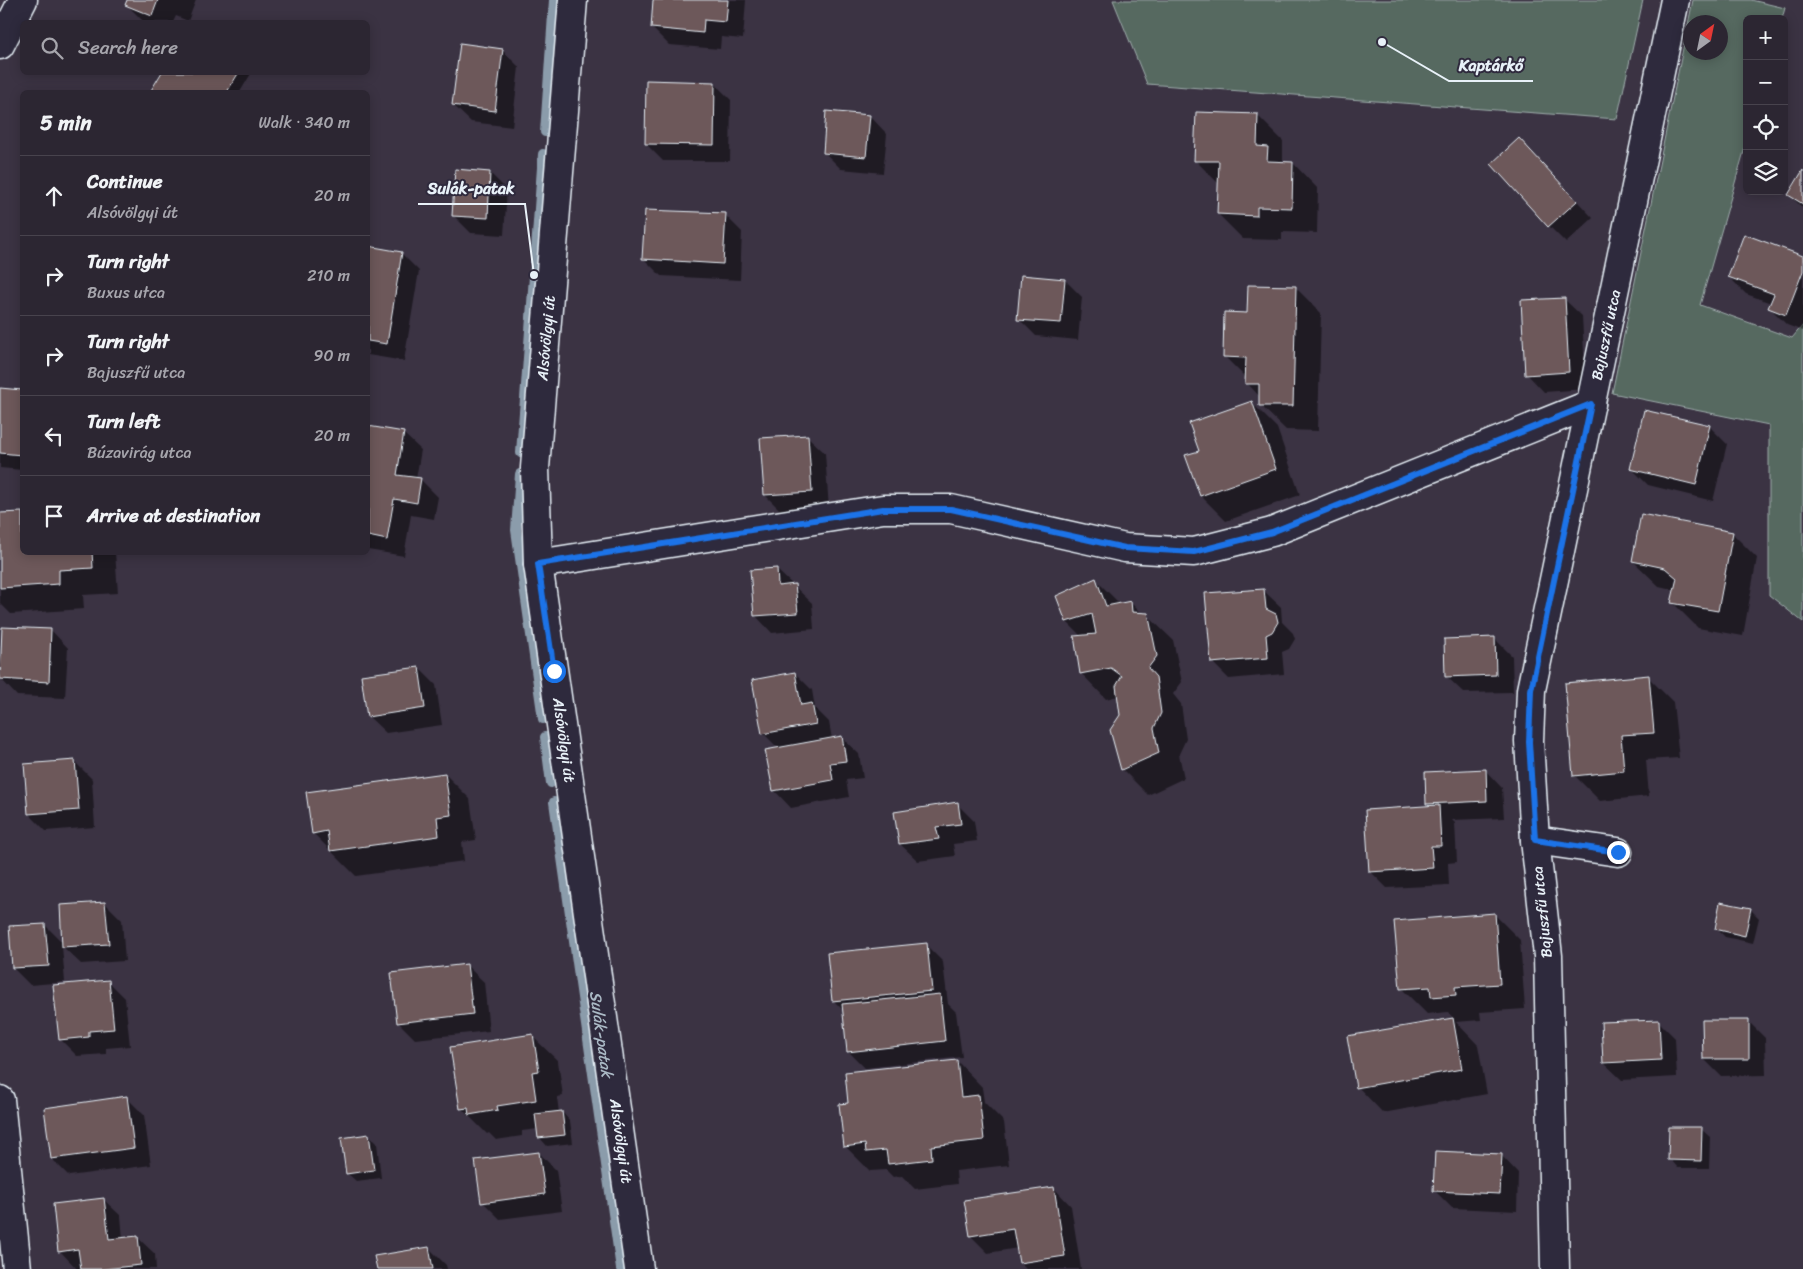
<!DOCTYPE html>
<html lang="en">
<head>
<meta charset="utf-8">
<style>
	body { margin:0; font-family:Sriracha,sans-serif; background:#342e3a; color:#f1f3f6 }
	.controls { position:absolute; right:15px; top:15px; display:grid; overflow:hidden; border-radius:8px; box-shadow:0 2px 12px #0003 }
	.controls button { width:45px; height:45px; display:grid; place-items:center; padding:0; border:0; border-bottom:1px solid #48434d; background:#2c2632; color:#f1f3f6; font:25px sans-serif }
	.compass { position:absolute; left:1683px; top:15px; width:45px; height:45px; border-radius:50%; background:#2c2632; box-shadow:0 2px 12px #0003; rotate:33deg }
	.stop { position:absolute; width:15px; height:15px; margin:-11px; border:4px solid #1a73e8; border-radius:50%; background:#fff }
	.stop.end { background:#1a73e8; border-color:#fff; box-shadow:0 1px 5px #0008 }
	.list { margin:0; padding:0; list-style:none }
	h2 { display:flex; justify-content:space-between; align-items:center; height:65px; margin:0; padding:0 20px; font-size:21px }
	h2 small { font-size:16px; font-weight:400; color:#a6a5ac }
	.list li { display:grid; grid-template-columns:32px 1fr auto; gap:15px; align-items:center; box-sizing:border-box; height:80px; padding:0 20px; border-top:1px solid #48434d }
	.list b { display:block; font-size:19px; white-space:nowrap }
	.list p { margin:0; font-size:16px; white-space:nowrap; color:#a6a5ac }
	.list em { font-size:16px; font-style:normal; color:#a6a5ac }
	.icon { flex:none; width:28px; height:28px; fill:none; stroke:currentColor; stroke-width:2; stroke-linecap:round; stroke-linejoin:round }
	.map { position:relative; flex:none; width:1803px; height:1269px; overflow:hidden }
	.search { position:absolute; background:#2c2632; box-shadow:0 2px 12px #0003; left:20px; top:20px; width:350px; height:55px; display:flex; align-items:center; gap:12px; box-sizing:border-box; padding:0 18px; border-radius:8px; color:#a6a5ac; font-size:19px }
	.panel { position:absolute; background:#2c2632; box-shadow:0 2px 12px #0003; left:20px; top:90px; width:350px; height:465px; border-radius:8px }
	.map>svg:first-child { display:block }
</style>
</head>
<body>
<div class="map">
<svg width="1803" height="1269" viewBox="0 0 1803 1269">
	<rect width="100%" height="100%" fill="#3b3343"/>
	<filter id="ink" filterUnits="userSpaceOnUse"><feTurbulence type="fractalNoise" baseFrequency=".02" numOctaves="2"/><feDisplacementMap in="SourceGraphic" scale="10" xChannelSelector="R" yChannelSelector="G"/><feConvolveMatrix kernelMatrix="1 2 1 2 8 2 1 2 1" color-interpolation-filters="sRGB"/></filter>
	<g filter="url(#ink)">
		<g fill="#566961" stroke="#9fadac" fill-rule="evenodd">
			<path d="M 1113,0 L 1643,0 L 1617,119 L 1147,84 Z"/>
			<path d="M 1693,0 L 1751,0 L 1785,8 L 1782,19 L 1747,19 L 1747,141 L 1700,305 L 1792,338 L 1803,325 L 1803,622 L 1769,595 L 1769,425 L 1612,393 ZM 1690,22 L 1720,22 L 1720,52 L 1690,52 Z"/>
		</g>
		<g fill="#0007">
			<path d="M 129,0 L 196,0 L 188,21 L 176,16 L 173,22 L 144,22 L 127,5 Z"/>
			<path d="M 654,0 L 746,0 L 743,39 L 721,37 L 720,49 L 669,45 L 652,28 Z"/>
			<path d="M 502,50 L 519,67 L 512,127 L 471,122 L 453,105 Z"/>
			<path d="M 163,72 L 252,72 L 240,92 L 151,92 Z"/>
			<path d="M 714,83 L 731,100 L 730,161 L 663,161 L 646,144 Z"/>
			<path d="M 870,116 L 887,134 L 883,173 L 841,169 L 824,152 Z"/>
			<path d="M 1258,116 L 1283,141 L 1283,163 L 1293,163 L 1318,189 L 1317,233 L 1282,232 L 1282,240 L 1243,239 L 1218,214 L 1219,184 L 1195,160 Z"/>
			<path d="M 1536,157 L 1593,218 L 1566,243 L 1549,226 Z"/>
			<path d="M 490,173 L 507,190 L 504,235 L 471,233 L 454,216 Z"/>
			<path d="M 1803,173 L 1803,208 L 1789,195 Z"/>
			<path d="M 725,215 L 742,232 L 740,280 L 661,276 L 644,259 Z"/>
			<path d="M 368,248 L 402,254 L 419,271 L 404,361 L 368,355 Z"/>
			<path d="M 1803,257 L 1803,331 L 1787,325 L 1770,308 L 1771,303 L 1746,294 L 1729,277 Z"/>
			<path d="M 1065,280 L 1082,297 L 1078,340 L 1036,336 L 1019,319 Z"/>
			<path d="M 1295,287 L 1321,313 L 1318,431 L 1286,430 L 1260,405 L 1260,397 L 1247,383 L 1247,379 L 1224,356 L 1248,314 Z"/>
			<path d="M 1564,299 L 1582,316 L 1586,389 L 1544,392 L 1527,374 Z"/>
			<path d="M 0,389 L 22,391 L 22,470 L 0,468 Z"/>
			<path d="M 1251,402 L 1277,428 L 1300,495 L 1226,521 L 1201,496 L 1201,451 Z"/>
			<path d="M 1645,411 L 1710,427 L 1727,444 L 1713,501 L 1648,485 L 1631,468 Z"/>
			<path d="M 368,428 L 403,433 L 421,450 L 416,479 L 421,480 L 438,497 L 434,519 L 411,515 L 404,556 L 368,550 Z"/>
			<path d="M 807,436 L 825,453 L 829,509 L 782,512 L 765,495 Z"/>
			<path d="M 22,513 L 22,552 L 115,552 L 118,593 L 83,595 L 84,609 L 11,614 L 0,603 L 0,514 Z"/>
			<path d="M 1732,533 L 1757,558 L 1743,636 L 1698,628 L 1673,603 L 1676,590 L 1659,586 L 1633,561 Z"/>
			<path d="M 776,569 L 812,603 L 814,629 L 772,633 L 755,615 Z"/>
			<path d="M 1096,580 L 1120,604 L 1131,603 L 1142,614 L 1147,615 L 1173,640 L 1182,682 L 1173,694 L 1181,704 L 1186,739 L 1179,754 L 1184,778 L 1148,795 L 1122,769 L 1122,715 L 1118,696 L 1106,699 L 1081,673 L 1082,637 L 1067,622 Z"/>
			<path d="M 1263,590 L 1281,607 L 1282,622 L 1293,633 L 1295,639 L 1289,649 L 1282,652 L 1284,674 L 1229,679 L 1212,662 Z"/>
			<path d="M 51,630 L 68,648 L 65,698 L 17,696 L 0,678 Z"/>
			<path d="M 1495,639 L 1512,656 L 1513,692 L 1464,693 L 1446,676 Z"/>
			<path d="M 419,668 L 436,685 L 442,725 L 386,733 L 368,716 Z"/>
			<path d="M 795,673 L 812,690 L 815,708 L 829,722 L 832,739 L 841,737 L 859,754 L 863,778 L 846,780 L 849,797 L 791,808 L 774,790 L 779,749 L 763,733 Z"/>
			<path d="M 1648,677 L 1673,702 L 1679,758 L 1646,760 L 1649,796 L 1600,801 L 1575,776 Z"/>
			<path d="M 74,761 L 92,779 L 95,827 L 46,831 L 29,814 Z"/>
			<path d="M 1485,770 L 1502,788 L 1504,818 L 1452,820 L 1455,823 L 1457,862 L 1448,863 L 1449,885 L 1387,888 L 1370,871 L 1431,807 L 1428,803 Z"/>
			<path d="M 445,774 L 470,799 L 476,840 L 462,842 L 464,861 L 356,876 L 313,833 Z"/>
			<path d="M 957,804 L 974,821 L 977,841 L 953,844 L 955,856 L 918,861 L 900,844 Z"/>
			<path d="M 105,903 L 122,920 L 125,961 L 81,964 L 62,946 L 65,982 L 30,985 L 13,968 L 45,925 L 63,943 Z"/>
			<path d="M 1751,910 L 1759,918 L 1753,943 L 1725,937 L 1716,928 Z"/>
			<path d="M 1494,914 L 1520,940 L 1525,1009 L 1480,1012 L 1481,1020 L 1456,1022 L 1478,1045 L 1487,1094 L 1383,1113 L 1358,1087 L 1349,1037 L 1454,1019 L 1448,1012 L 1427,1014 L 1401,988 Z"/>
			<path d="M 926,945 L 943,962 L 948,1004 L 956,1012 L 962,1057 L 865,1068 L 848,1051 L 844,1011 L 833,1000 Z"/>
			<path d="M 466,965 L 484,982 L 489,1031 L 415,1039 L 398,1022 Z"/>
			<path d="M 108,981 L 125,998 L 130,1046 L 106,1048 L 106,1054 L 77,1056 L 60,1039 Z"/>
			<path d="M 1658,1021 L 1675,1038 L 1677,1077 L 1622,1080 L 1604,1063 Z"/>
			<path d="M 1748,1021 L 1765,1038 L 1766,1075 L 1721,1076 L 1704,1059 Z"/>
			<path d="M 532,1036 L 558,1061 L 563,1096 L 557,1097 L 559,1113 L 562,1112 L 570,1121 L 573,1143 L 547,1146 L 539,1137 L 538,1129 L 522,1131 L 522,1136 L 496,1140 L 489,1133 L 487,1134 L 461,1108 Z"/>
			<path d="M 957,1061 L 982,1087 L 984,1102 L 1004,1122 L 1009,1165 L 956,1171 L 957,1184 L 915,1189 L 902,1176 L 893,1177 L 886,1170 L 870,1171 L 845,1146 L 850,1105 Z"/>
			<path d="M 127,1098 L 144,1115 L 151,1165 L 69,1176 L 52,1159 Z"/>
			<path d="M 1701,1129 L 1710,1137 L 1709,1168 L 1678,1168 L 1670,1159 Z"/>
			<path d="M 369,1135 L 377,1143 L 381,1178 L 356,1181 L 347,1173 Z"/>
			<path d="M 539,1153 L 556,1170 L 562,1211 L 500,1219 L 483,1202 Z"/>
			<path d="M 1501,1155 L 1518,1173 L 1517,1211 L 1452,1208 L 1435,1191 Z"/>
			<path d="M 1054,1188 L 1071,1206 L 1081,1269 L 1026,1269 L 1020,1263 L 1018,1248 L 988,1253 L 971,1236 Z"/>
			<path d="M 103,1199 L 121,1216 L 123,1239 L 137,1237 L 155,1254 L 156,1269 L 77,1269 L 60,1251 Z"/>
			<path d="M 429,1248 L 446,1265 L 447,1269 L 378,1269 Z"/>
		</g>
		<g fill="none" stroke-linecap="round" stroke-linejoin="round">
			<g stroke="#8b9cab" stroke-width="10">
				<path d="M 545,132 L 554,0"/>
				<path d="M 521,453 L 543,154"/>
				<path d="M 520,474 L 516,530 L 543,719"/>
				<path d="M 545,737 L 551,783"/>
				<path d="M 554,802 L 621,1269"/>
			</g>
		</g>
		<g fill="#6d585a" stroke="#e8f1f8">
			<path d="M 127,0 L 158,0 L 152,16 L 125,5 Z"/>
			<path d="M 653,0 L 728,0 L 726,22 L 704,20 L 703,33 L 651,28 Z"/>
			<path d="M 460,43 L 503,49 L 495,111 L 452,105 Z"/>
			<path d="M 162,72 L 239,72 L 227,92 L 150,92 Z"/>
			<path d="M 646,80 L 715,82 L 714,145 L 645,144 Z"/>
			<path d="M 826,111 L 870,115 L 866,157 L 823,153 Z"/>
			<path d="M 1196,112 L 1258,114 L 1257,146 L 1268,147 L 1267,161 L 1293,162 L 1292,208 L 1257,207 L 1257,216 L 1217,214 L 1219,161 L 1194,161 Z"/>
			<path d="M 1519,138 L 1577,201 L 1548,227 L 1491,164 Z"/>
			<path d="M 455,169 L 490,172 L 488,218 L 452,216 Z"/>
			<path d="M 1803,170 L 1803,204 L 1788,195 Z"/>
			<path d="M 645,210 L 726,213 L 723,264 L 642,259 Z"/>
			<path d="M 1744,234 L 1803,256 L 1803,271 L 1786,315 L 1768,308 L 1774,294 L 1728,277 Z"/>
			<path d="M 368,246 L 402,252 L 387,344 L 368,341 Z"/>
			<path d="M 1021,275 L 1065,279 L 1061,323 L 1017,320 Z"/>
			<path d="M 1248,285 L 1296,286 L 1293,406 L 1259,406 L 1259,384 L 1245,384 L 1246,358 L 1223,357 L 1224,312 L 1247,313 Z"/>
			<path d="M 1565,298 L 1569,372 L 1525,375 L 1521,300 Z"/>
			<path d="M 0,388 L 22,390 L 22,455 L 0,453 Z"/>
			<path d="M 1252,401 L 1276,469 L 1200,496 L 1185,455 L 1199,451 L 1189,423 Z"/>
			<path d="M 1644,410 L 1710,425 L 1696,485 L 1630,469 Z"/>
			<path d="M 368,426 L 404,432 L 397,475 L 421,478 L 417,503 L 394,499 L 387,540 L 368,536 Z"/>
			<path d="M 808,435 L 812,492 L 764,495 L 760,438 Z"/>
			<path d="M 22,512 L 22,552 L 92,552 L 93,568 L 59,570 L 59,584 L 0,588 L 0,513 Z"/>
			<path d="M 1641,514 L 1733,532 L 1718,611 L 1671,603 L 1677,578 L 1665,568 L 1632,561 Z"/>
			<path d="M 777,568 L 778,586 L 795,584 L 798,613 L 754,616 L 750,570 Z"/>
			<path d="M 1096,578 L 1106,606 L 1131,601 L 1132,612 L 1148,613 L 1157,656 L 1148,668 L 1156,677 L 1161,713 L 1154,728 L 1159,753 L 1121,770 L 1110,730 L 1120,715 L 1116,686 L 1122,676 L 1111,668 L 1080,674 L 1074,636 L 1096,634 L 1092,614 L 1066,622 L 1056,596 Z"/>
			<path d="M 1264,589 L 1266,609 L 1276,614 L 1278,622 L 1272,632 L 1266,635 L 1268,658 L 1211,663 L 1205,593 Z"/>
			<path d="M 2,627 L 51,629 L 49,682 L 0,679 Z"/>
			<path d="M 1495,637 L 1496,675 L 1445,677 L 1444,639 Z"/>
			<path d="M 419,667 L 425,708 L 367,717 L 361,675 Z"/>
			<path d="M 795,672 L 801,705 L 812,703 L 816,724 L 762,734 L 752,680 Z"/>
			<path d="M 1649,675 L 1654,733 L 1621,735 L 1624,771 L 1573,776 L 1565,683 Z"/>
			<path d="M 842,736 L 846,761 L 830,763 L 833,780 L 773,791 L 765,750 Z"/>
			<path d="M 75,760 L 79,810 L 28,814 L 24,764 Z"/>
			<path d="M 1486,769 L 1487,801 L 1426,804 L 1425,772 Z"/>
			<path d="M 445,773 L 451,815 L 437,817 L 439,836 L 330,851 L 327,831 L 312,834 L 306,792 Z"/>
			<path d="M 958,802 L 961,824 L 936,827 L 939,839 L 899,844 L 894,812 Z"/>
			<path d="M 1439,805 L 1441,846 L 1431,846 L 1433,868 L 1369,872 L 1365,810 Z"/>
			<path d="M 105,902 L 109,944 L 62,947 L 60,905 Z"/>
			<path d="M 1720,902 L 1751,908 L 1745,936 L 1715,929 Z"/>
			<path d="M 1495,913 L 1500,984 L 1455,987 L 1456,995 L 1431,997 L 1430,987 L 1400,989 L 1394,921 Z"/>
			<path d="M 45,924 L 49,966 L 12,968 L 9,926 Z"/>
			<path d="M 927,943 L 932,991 L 832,1001 L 827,953 Z"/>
			<path d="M 467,964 L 473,1014 L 397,1023 L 391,973 Z"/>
			<path d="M 109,980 L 114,1029 L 89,1031 L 89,1037 L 59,1040 L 53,985 Z"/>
			<path d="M 940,994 L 945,1041 L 847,1052 L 842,1004 Z"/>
			<path d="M 1453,1018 L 1462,1069 L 1356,1088 L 1347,1036 Z"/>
			<path d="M 1659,1020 L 1661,1060 L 1603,1063 L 1601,1022 Z"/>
			<path d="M 1702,1020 L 1749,1020 L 1749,1059 L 1703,1059 Z"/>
			<path d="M 533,1034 L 539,1071 L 532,1072 L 536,1100 L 497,1106 L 498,1110 L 469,1115 L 468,1108 L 460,1109 L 450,1047 Z"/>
			<path d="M 957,1060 L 961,1097 L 979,1095 L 984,1140 L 931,1146 L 932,1159 L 888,1164 L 886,1150 L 866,1152 L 865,1144 L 844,1147 L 839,1104 L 848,1103 L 845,1072 Z"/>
			<path d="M 127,1096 L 134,1148 L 51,1159 L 44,1108 Z"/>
			<path d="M 562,1111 L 565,1135 L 538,1138 L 535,1114 Z"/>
			<path d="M 1669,1127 L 1702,1127 L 1701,1161 L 1668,1160 Z"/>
			<path d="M 369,1134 L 374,1170 L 346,1174 L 341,1138 Z"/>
			<path d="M 1435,1151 L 1502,1154 L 1500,1194 L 1433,1191 Z"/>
			<path d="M 539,1152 L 545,1194 L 481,1203 L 475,1160 Z"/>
			<path d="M 1054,1187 L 1065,1256 L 1019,1263 L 1013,1229 L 970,1236 L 964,1200 Z"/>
			<path d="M 104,1198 L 109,1239 L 138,1236 L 141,1265 L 103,1269 L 81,1269 L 78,1249 L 58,1252 L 53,1204 Z"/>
			<path d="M 429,1247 L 433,1269 L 377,1269 L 374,1256 Z"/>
		</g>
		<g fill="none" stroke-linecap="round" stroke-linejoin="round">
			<defs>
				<g id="minor">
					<path d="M 573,0 L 535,468 L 538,564 L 639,1269"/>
					<path d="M 0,45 L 23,0"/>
					<path d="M 538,564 L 883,509 L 951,509 L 1125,548 L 1194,552 L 1272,532 L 1591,404"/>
					<path d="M 1535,840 L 1618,852"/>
					<path d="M 0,1100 L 17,1269"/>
					<path d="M 1555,1269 L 1548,956 L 1535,840 L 1529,741 L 1531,690 L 1675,0"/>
				</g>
			</defs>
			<use href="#minor" stroke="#e8f1f8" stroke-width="31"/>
			<use href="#minor" stroke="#2f2a3d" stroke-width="28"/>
		</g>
	</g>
	<g fill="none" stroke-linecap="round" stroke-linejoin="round" filter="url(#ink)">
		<path stroke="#1a73e8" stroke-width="6" d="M 554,671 L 538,564 L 883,509 L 951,509 L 1125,548 L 1194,552 L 1272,532 L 1591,404 L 1531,690 L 1529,742 L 1535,840 L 1618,852"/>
	</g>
	<g text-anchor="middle" stroke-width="4" stroke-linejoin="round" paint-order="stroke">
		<g font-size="15" fill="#e8f1f8" stroke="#2f2a3d">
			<text transform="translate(1606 335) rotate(-78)" y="5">Bajuszfű utca</text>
			<text transform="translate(546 338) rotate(-85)" y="5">Alsóvölgyi út</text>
			<text transform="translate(564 740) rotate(82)" y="5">Alsóvölgyi út</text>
			<text transform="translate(1542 912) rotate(-96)" y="5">Bajuszfű utca</text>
			<text transform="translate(621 1141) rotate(82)" y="5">Alsóvölgyi út</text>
		</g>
		<g font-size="16" font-style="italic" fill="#aab9c5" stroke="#2f2a3d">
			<text transform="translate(602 1034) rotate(82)" y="6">Sulák-patak</text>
		</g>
	</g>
	<path fill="none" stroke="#e8f1f8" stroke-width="2" d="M1382 42L1449 81H1533M534 275L525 204H418"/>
	<g fill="#e8f1f8" stroke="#2f2a3d" stroke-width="2">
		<circle cx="1382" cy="42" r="5"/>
		<circle cx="534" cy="275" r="5"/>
	</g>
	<g font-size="16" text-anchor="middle" font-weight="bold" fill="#e8f1f8" stroke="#2f2a3d" stroke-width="4" stroke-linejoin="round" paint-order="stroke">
		<text x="1491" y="71">Kaptárkő</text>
		<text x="471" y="194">Sulák-patak</text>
	</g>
</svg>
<div class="controls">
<button>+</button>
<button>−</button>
<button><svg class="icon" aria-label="locate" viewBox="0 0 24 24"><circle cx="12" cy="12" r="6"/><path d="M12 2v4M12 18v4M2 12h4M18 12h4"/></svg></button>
<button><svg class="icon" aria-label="layers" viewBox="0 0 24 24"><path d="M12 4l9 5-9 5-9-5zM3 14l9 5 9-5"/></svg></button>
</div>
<svg class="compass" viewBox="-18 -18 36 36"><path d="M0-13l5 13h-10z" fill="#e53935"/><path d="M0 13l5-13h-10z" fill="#a6a5ac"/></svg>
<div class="stop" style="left:554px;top:671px"></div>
<div class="stop end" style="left:1618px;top:852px"></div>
<div class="search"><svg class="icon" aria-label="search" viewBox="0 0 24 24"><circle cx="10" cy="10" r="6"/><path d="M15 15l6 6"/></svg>Search here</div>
<section class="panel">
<h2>5 min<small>Walk · 340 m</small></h2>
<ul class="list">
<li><svg class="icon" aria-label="ahead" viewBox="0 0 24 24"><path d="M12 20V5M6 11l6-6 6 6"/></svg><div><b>Continue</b><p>Alsóvölgyi út</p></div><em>20 m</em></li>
<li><svg class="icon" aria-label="right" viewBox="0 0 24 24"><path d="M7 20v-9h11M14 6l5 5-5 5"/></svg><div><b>Turn right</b><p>Buxus utca</p></div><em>210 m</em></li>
<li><svg class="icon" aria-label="right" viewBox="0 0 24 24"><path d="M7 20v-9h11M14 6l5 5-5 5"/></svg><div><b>Turn right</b><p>Bajuszfű utca</p></div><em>90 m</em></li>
<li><svg class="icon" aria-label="left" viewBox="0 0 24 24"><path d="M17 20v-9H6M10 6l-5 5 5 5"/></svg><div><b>Turn left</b><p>Búzavirág utca</p></div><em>20 m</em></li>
<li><svg class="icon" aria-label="arrive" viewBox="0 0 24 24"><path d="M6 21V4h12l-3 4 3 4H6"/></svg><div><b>Arrive at destination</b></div></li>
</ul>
</section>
</div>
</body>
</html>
